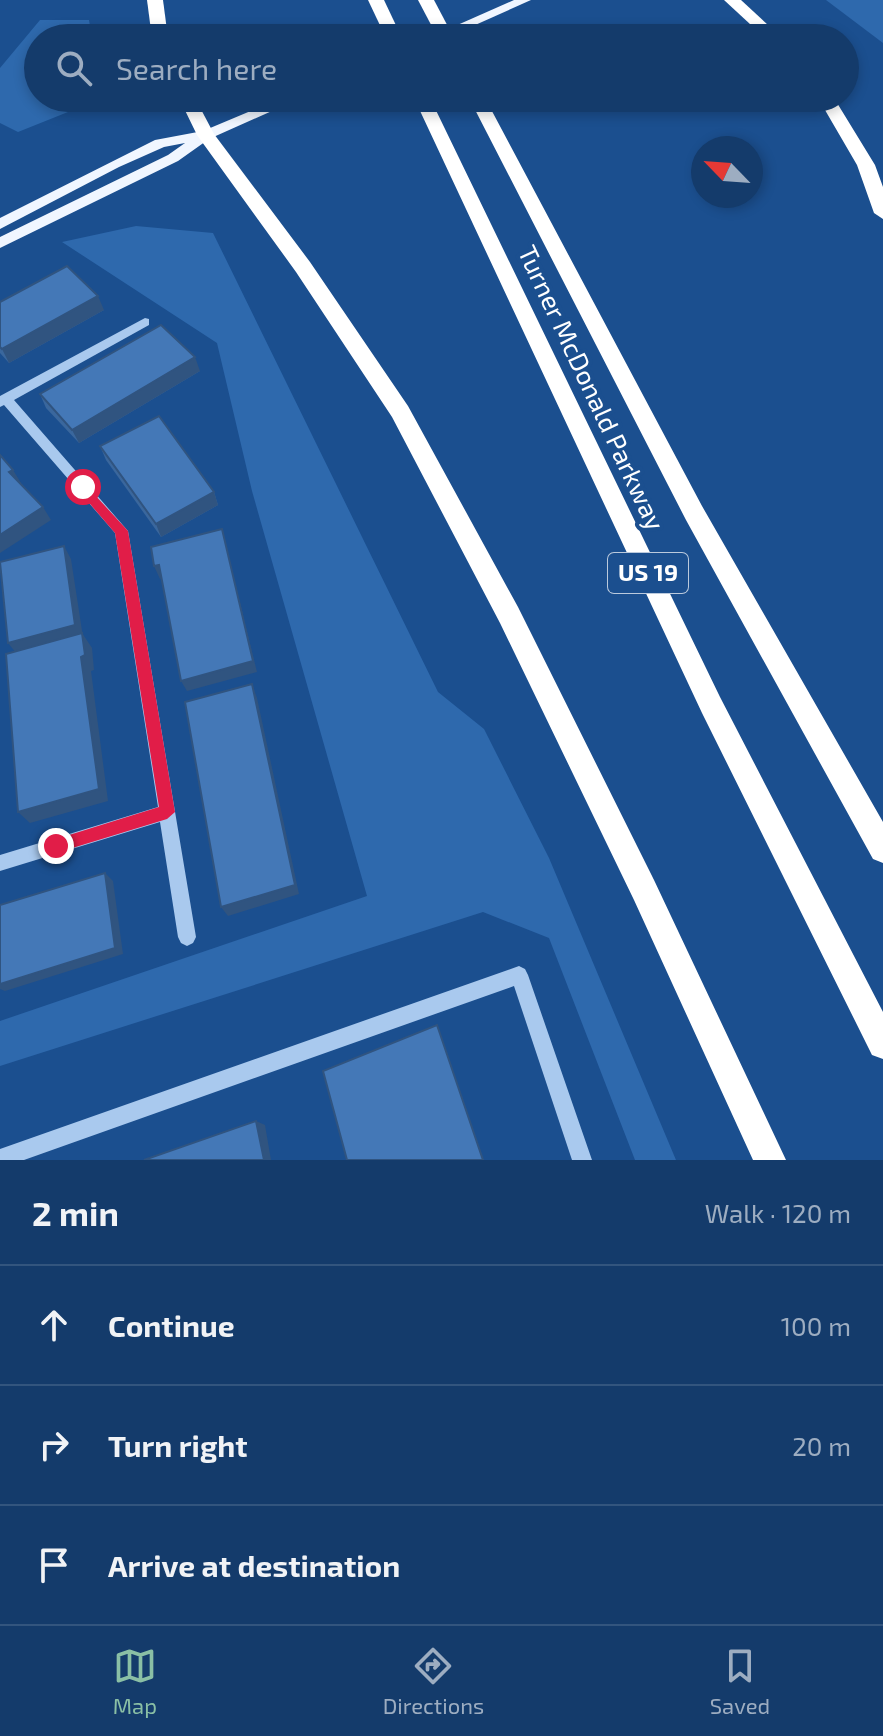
<!DOCTYPE html>
<html lang="en">
<head>
<meta charset="utf-8">
<style>
	body { margin:0; font-family:"Exo 2",sans-serif; background:#1d4271; color:#f1f3f6 }
	.compass { position:absolute; left:691px; top:136px; width:72px; height:72px; border-radius:50%; background:#143b6b; box-shadow:0 4px 12px #0003; rotate:295deg }
	.stop { position:absolute; width:24px; height:24px; margin:-18px; border:6px solid #e11d48; border-radius:50%; background:#fff }
	.stop.end { background:#e11d48; border-color:#fff; box-shadow:0 2px 8px #0008 }
	.list { margin:0; padding:0; list-style:none }
	h2 { display:flex; justify-content:space-between; align-items:center; height:104px; margin:0; padding:0 32px; font-size:34px }
	h2 small { font-size:26px; font-weight:400; color:#9dadc1 }
	.list li { display:grid; grid-template-columns:52px 1fr auto; gap:24px; align-items:center; box-sizing:border-box; height:120px; padding:0 32px; border-top:2px solid #33557e }
	.list b { display:block; font-size:30px; white-space:nowrap }
	.list em { font-size:26px; font-style:normal; color:#9dadc1 }
	.icon { flex:none; width:44px; height:44px; fill:none; stroke:currentColor; stroke-width:2; stroke-linecap:round; stroke-linejoin:round }
	.map { position:relative; flex:none; width:883px; height:1160px; overflow:hidden }
	.search { position:absolute; background:#143b6b; box-shadow:0 4px 12px #0003; left:24px; right:24px; top:24px; height:88px; display:flex; align-items:center; gap:20px; box-sizing:border-box; padding:0 28px; border-radius:44px; color:#9dadc1; font-size:30px }
	.sheet { height:464px; background:#143b6b }
	nav { display:flex; justify-content:space-around; align-items:center; box-sizing:border-box; height:112px; border-top:2px solid #33557e; background:#143b6b; font-size:22px; color:#9dadc1 }
	nav a { display:grid; justify-items:center; gap:4px }
	nav .on { color:#8abfa5 }
	.map>svg:first-child { display:block }
</style>
</head>
<body>
<div class="map">
<svg width="883" height="1160" viewBox="0 0 883 1160">
	<rect width="100%" height="100%" fill="#1b4f8f"/>
	<g fill="#2e69ad">
		<path d="M 826,0 L 883,0 L 883,43 Z"/>
		<path d="M 40,20 L 89,20 L 92,38 L 38,38 L 38,98 L 103,98 L 18,132 L 0,123 L 0,68 Z"/>
		<path d="M 136,226 L 213,233 L 438,692 L 484,729 L 549,858 L 676,1160 L 635,1160 L 549,938 L 483,912 L 0,1066 L 0,1021 L 367,896 L 252,491 L 217,343 L 62,242 Z"/>
	</g>
	<g fill="none" stroke-linecap="round" stroke-linejoin="round">
		<g fill="#a9c9ee" fill-rule="evenodd">
			<path d="M 145,318 L 149,319 L 149,325 L 14,400 L 128,531 L 196,937 L 193,943 L 187,946 L 181,943 L 178,937 L 160,822 L 0,871 L 0,855 L 158,807 L 115,533 L 4,405 L 0,407 L 0,396 Z"/>
			<path d="M 519,966 L 525,969 L 528,975 L 592,1160 L 572,1160 L 514,986 L 24,1160 L 0,1160 L 0,1149 Z"/>
		</g>
		<g fill="#f0f6ff" fill-rule="evenodd">
			<path d="M 514,0 L 531,0 L 446,38 L 428,38 Z"/>
			<path d="M 282,98 L 301,98 L 209,139 L 178,161 L 0,248 L 0,237 L 168,155 L 185,143 L 164,147 L 119,167 L 0,229 L 0,218 L 155,140 L 203,131 Z"/>
		</g>
		<g fill="#fff" fill-rule="evenodd">
			<path d="M 147,0 L 163,0 L 168,38 L 152,38 Z"/>
			<path d="M 368,0 L 384,0 L 402,38 L 386,38 Z"/>
			<path d="M 418,0 L 434,0 L 454,38 L 438,38 Z"/>
			<path d="M 724,0 L 741,0 L 782,38 L 765,38 Z"/>
			<path d="M 179,98 L 195,98 L 214,134 L 310,262 L 408,406 L 518,607 L 654,880 L 786,1160 L 753,1160 L 634,900 L 500,623 L 392,417 L 296,272 L 197,135 Z"/>
			<path d="M 414,98 L 430,98 L 720,697 L 883,1012 L 883,1059 L 872,1055 L 702,713 Z"/>
			<path d="M 469,98 L 485,98 L 702,506 L 883,822 L 883,863 L 873,859 L 686,520 Z"/>
			<path d="M 818,98 L 834,98 L 875,165 L 883,187 L 883,219 L 874,213 L 857,165 Z"/>
		</g>
	</g>
	<g fill="#3a679d">
		<path d="M 0,302 L 104,310 L 9,363 L 0,353 Z"/>
		<path d="M 200,371 L 79,443 L 46,408 L 40,394 Z"/>
		<path d="M 100,446 L 214,492 L 218,505 L 161,537 L 106,460 Z"/>
	</g>
	<g fill="#305480">
		<path d="M 98,296 L 104,310 L 9,363 L 2,349 Z"/>
		<path d="M 195,357 L 200,371 L 79,443 L 72,430 Z"/>
		<path d="M 13,470 L 21,483 L 17,485 L 9,472 Z"/>
		<path d="M 214,492 L 218,505 L 161,537 L 156,524 Z"/>
		<path d="M 43,507 L 51,520 L 0,553 L 0,535 Z"/>
		<path d="M 222,529 L 257,672 L 187,691 L 181,681 Z"/>
		<path d="M 64,546 L 71,559 L 83,637 L 17,654 L 8,643 Z"/>
		<path d="M 159,565 L 164,577 L 160,579 L 154,566 Z"/>
		<path d="M 82,633 L 92,648 L 94,670 L 91,671 L 108,801 L 30,823 L 18,812 L 81,657 Z"/>
		<path d="M 252,684 L 257,698 L 299,894 L 228,916 L 221,907 Z"/>
		<path d="M 105,873 L 113,881 L 123,954 L 5,991 L 0,989 L 0,984 Z"/>
		<path d="M 256,1121 L 265,1125 L 271,1160 L 264,1160 Z"/>
	</g>
	<g fill="#4478b7" stroke="#305480" stroke-width="2">
		<path d="M 67,266 L 98,296 L 2,349 L 0,347 L 0,302 Z"/>
		<path d="M 161,325 L 195,357 L 72,430 L 40,394 Z"/>
		<path d="M 159,416 L 214,492 L 156,524 L 100,446 Z"/>
		<path d="M 0,455 L 13,470 L 9,472 L 43,507 L 0,535 Z"/>
		<path d="M 222,529 L 253,661 L 181,681 L 159,565 L 154,566 L 151,547 Z"/>
		<path d="M 64,546 L 75,625 L 8,643 L 0,562 Z"/>
		<path d="M 82,633 L 85,655 L 81,657 L 99,789 L 18,812 L 6,654 Z"/>
		<path d="M 252,684 L 295,885 L 221,907 L 185,702 Z"/>
		<path d="M 105,873 L 115,948 L 0,984 L 0,905 Z"/>
		<path d="M 437,1025 L 483,1160 L 347,1160 L 323,1071 Z"/>
		<path d="M 256,1121 L 264,1160 L 144,1160 Z"/>
	</g>
	<path fill="#e11d48" d="M 83,482 L 128,531 L 175,812 L 167,819 L 56,853 L 50,851 L 50,841 L 159,807 L 115,533 L 78,490 L 78,483 Z"/>
	<g text-anchor="middle" stroke-width="8" stroke-linejoin="round" paint-order="stroke">
		<rect fill="#1b4f8f" stroke="#bbcadd" stroke-width="2" x="608" y="553" width="80" height="40" rx="6"/>
		<g font-size="24" font-weight="bold" fill="#fff">
			<text x="648" y="581">US 19</text>
		</g>
		<g font-size="26" fill="#fff" stroke="#1b4f8f">
			<text transform="translate(591 388) rotate(65)" y="9">Turner McDonald Parkway</text>
		</g>
	</g>
</svg>
<svg class="compass" viewBox="-18 -18 36 36"><path d="M0-13l5 13h-10z" fill="#e53935"/><path d="M0 13l5-13h-10z" fill="#9dadc1"/></svg>
<div class="stop" style="left:83px;top:487px"></div>
<div class="stop end" style="left:56px;top:846px"></div>
<div class="search"><svg class="icon" aria-label="search" viewBox="0 0 24 24"><circle cx="10" cy="10" r="6"/><path d="M15 15l6 6"/></svg>Search here</div>
</div>
<section class="sheet">
<h2>2 min<small>Walk · 120 m</small></h2>
<ul class="list">
<li><svg class="icon" aria-label="ahead" viewBox="0 0 24 24"><path d="M12 20V5M6 11l6-6 6 6"/></svg><div><b>Continue</b></div><em>100 m</em></li>
<li><svg class="icon" aria-label="right" viewBox="0 0 24 24"><path d="M7 20v-9h11M14 6l5 5-5 5"/></svg><div><b>Turn right</b></div><em>20 m</em></li>
<li><svg class="icon" aria-label="arrive" viewBox="0 0 24 24"><path d="M6 21V4h12l-3 4 3 4H6"/></svg><div><b>Arrive at destination</b></div></li>
</ul>
</section>
<nav>
<a class="on"><svg class="icon" aria-label="map" viewBox="0 0 24 24"><path d="M3 6l6-2 6 2 6-2v14l-6 2-6-2-6 2zM9 4v14M15 6v14"/></svg>Map</a>
<a><svg class="icon" aria-label="directions" viewBox="0 0 24 24"><path d="M12 3l9 9-9 9-9-9zM9 14v-3h6M13 9l2 2-2 2"/></svg>Directions</a>
<a><svg class="icon" aria-label="saved" viewBox="0 0 24 24"><path d="M7 4h10v16l-5-4-5 4z"/></svg>Saved</a>
</nav>
</body>
</html>
